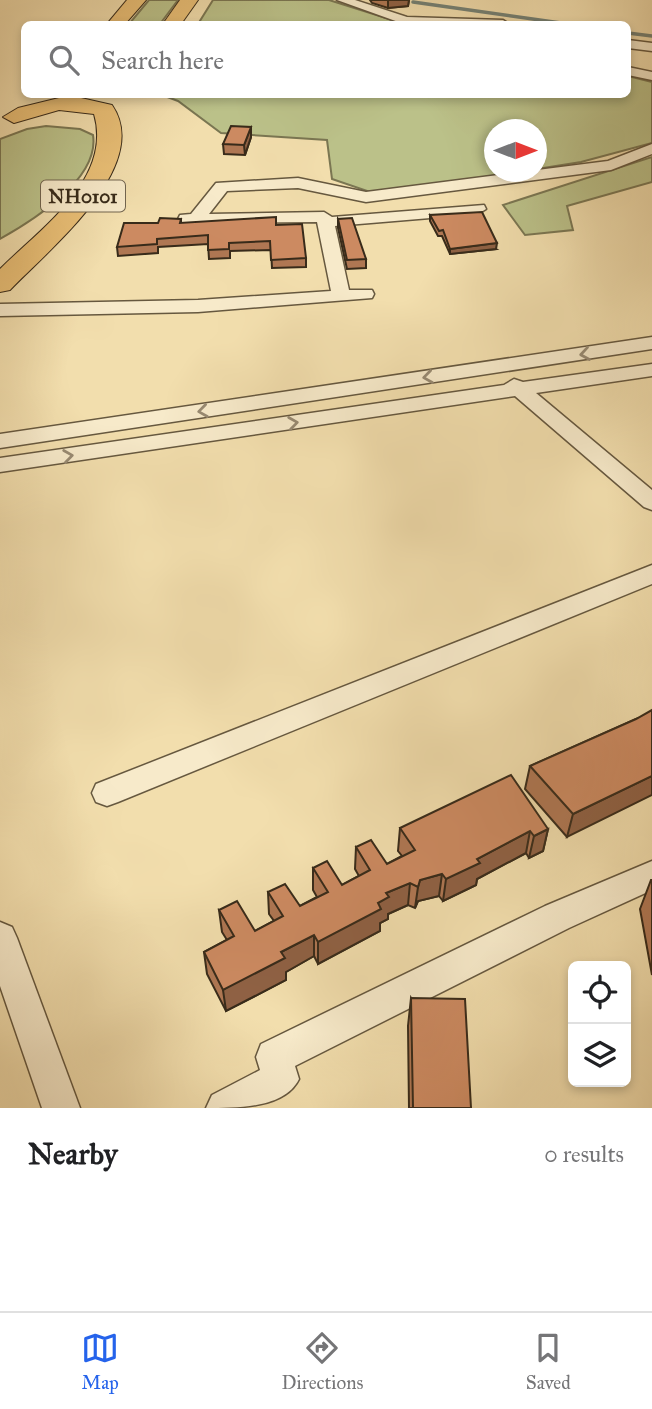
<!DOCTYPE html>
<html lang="en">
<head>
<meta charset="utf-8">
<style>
	body { margin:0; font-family:"IM FELL Great Primer",serif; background:#f6f6f6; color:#202124 }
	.controls { position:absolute; right:21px; bottom:21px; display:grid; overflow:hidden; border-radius:10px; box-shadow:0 4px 10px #0003 }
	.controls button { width:63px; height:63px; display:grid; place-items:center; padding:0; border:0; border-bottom:2px solid #e0e0e0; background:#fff; color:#202124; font:35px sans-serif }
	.compass { position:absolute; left:484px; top:119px; width:63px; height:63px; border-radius:50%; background:#fff; box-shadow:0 4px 10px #0003; rotate:90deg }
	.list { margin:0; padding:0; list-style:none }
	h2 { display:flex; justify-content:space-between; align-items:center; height:91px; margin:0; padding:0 28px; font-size:30px }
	h2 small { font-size:23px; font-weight:400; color:#757577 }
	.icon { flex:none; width:38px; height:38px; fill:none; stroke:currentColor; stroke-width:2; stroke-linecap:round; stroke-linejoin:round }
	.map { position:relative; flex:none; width:652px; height:1108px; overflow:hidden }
	.search { position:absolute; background:#fff; box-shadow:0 4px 10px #0003; left:21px; right:21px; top:21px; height:77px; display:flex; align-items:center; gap:18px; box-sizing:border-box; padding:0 24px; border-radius:10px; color:#757577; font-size:26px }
	.sheet { height:203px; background:#fff }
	nav { display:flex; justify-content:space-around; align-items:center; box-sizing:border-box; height:98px; border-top:2px solid #e0e0e0; background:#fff; font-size:19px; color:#757577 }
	nav a { display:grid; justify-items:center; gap:4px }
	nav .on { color:#2563eb }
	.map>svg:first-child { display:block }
</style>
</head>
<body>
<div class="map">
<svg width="652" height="1108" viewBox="0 0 652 1108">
	<rect width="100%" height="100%" fill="#f2dead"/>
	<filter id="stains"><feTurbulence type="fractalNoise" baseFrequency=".00286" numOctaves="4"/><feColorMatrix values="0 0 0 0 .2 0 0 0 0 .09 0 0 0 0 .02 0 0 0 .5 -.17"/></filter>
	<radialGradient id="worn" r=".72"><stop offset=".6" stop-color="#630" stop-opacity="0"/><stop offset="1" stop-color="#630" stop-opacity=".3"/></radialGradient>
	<g fill="#bbc189" stroke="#7a7652" stroke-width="2">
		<path d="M 149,0 L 178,0 L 160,24 L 129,24 Z"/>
		<path d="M 213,0 L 329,0 L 405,24 L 198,24 Z"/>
		<path d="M 628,76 L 652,82 L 652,143 L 581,162 L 537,169 L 536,130 L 494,130 L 494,172 L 519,172 L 373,193 L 332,179 L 327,140 L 221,133 L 178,101 L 162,95 L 628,94 Z"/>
		<path d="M 46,126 L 80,129 L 93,135 C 100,179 32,221 0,239 L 0,139 L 27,129 Z"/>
		<path d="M 652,157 L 652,182 L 567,206 L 573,230 L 525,235 L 503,205 Z"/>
	</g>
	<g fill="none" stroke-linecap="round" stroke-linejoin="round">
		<g stroke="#748175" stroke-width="3.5">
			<path d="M 413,2 L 568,24"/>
			<path d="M 628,33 L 652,36"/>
		</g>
		<defs>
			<g id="minor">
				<path d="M 337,0 L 355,0 L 407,17 L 503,20 L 509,24 L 404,24 Z"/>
				<path d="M 628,40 L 652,43 L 652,51 L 628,48 Z"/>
				<path d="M 628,67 L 652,72 L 652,80 L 628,75 Z"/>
				<path d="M 652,144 L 652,154 L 611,170 L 366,202 L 298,188 L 227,191 L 209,214 L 324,212 L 332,217 L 484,205 L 486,209 L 478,214 L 335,226 L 349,290 L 372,290 L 374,294 L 372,298 L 198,312 L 0,316 L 0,304 L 198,300 L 331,291 L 317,222 L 180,223 L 178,219 L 180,215 L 191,214 L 216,183 L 298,178 L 366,192 L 608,161 Z"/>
				<path d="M 652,337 L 652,349 L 0,448 L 0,434 Z"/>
				<path d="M 652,364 L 652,376 L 536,393 L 652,490 L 652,510 L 644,507 L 515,396 L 0,472 L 0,458 L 504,385 L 514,379 L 523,382 Z"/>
				<path d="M 652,565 L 652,584 L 118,802 L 107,806 L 96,802 L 92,793 L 96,784 Z"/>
				<path d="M 652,861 L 652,890 L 569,928 L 295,1066 L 299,1079 C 285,1108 239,1108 206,1108 L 212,1095 L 260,1070 L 256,1057 L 261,1044 L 545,906 Z"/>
				<path d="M 0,922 L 12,927 L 17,938 L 80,1108 L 42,1108 L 0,986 Z"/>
			</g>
			<g id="highway">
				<path d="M 127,0 L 146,0 L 125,24 L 107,24 Z"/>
				<path d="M 180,0 L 198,0 L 181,24 L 163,24 Z"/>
				<path d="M 59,98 L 81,98 L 112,105 C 154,166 47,251 10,290 L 0,292 L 0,269 C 41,228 113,179 94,114 L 59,110 L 14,123 L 3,117 L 18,108 Z"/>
			</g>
		</defs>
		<use href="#minor" stroke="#66583f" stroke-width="3"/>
		<use href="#highway" stroke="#382b1a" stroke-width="2"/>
		<use href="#minor" fill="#f7eaca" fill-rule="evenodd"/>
		<use href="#highway" fill="#e9bf76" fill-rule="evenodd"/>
	</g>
	<g fill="#af7753" stroke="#382b1a" stroke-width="2">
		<path d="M 370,0 L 409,0 L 408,6 L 388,8 L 372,3 Z"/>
		<path d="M 251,127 L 251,137 L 245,155 L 224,154 L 223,144 Z"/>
		<path d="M 430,215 L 496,249 L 450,254 L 442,236 L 438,236 L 430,221 Z"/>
		<path d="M 181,219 L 181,223 L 276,225 L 306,258 L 306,267 L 272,268 L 271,250 L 230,251 L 230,258 L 209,259 L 208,244 L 158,247 L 158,253 L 118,256 L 117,247 L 158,223 Z"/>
		<path d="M 338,219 L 366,259 L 366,268 L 347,269 L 338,228 Z"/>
		<path d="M 636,719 L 567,837 L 525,789 L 530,766 Z"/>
		<path d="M 400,828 L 548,829 L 543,851 L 529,858 L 526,853 L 477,879 L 476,885 L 443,901 L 439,896 L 418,901 L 415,908 L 408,905 L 388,914 L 388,919 L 380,923 L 380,931 L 318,964 L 314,956 L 286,972 L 286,980 L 226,1011 L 207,974 L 204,952 L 227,940 L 222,932 L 219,910 L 255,931 L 274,921 L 269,914 L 268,892 L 300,906 L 317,897 L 313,890 L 313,868 L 342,885 L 359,876 L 355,869 L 356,847 L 387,864 L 402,856 L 398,851 Z"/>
		<path d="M 651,880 L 652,880 L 652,975 L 640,909 Z"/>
		<path d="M 411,998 L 471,1108 L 409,1108 L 408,1026 Z"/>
	</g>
	<g fill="#8f6144" stroke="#382b1a" stroke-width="2">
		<path d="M 388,0 L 409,0 L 408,6 L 388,8 Z"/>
		<path d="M 251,127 L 251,137 L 245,155 L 244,145 Z"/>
		<path d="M 497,243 L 496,249 L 450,254 L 450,249 Z"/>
		<path d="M 652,776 L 652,795 L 567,837 L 573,814 Z"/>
		<path d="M 548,829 L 543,851 L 529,858 L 534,836 Z"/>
		<path d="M 530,831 L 526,853 L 477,879 L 476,885 L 443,901 L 446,879 L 477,859 Z"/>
		<path d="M 442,874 L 439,896 L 418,901 L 415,908 L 418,887 L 420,880 Z"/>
		<path d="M 410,883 L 408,905 L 388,914 L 388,919 L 380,923 L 380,931 L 318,964 L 318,942 L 378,903 L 386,893 Z"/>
		<path d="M 314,935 L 314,956 L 286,972 L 286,980 L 226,1011 L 223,990 L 281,952 Z"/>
	</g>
	<g fill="#cc8a61" stroke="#382b1a" stroke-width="2">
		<path d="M 231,126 L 251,127 L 244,145 L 223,144 Z"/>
		<path d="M 482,212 L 497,243 L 450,249 L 443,230 L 439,231 L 430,215 Z"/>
		<path d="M 276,217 L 276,225 L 302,224 L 306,258 L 271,260 L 270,241 L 229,243 L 229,249 L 208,250 L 208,235 L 157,239 L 157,244 L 117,247 L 124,223 L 158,223 L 160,218 L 181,219 L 180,223 Z"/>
		<path d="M 352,218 L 366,259 L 347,260 L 338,219 Z"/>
		<path d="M 652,710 L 652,776 L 573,814 L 530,766 L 636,719 Z"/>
		<path d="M 511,775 L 548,829 L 534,836 L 530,831 L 477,859 L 480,863 L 446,879 L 442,874 L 420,880 L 418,887 L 410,883 L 386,893 L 389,897 L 378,903 L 381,909 L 318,942 L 314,935 L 281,952 L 285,958 L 223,990 L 204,952 L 234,936 L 219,910 L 237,901 L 255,931 L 283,916 L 268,892 L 285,884 L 300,906 L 328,892 L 313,868 L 327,861 L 342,885 L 370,870 L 356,847 L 371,840 L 387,864 L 415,850 L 400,828 Z"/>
		<path d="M 411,998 L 465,999 L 471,1108 L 413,1108 Z"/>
	</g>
	<defs><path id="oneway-chevron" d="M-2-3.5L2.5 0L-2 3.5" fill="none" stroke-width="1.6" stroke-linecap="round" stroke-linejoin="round" transform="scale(1.75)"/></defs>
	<g stroke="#988a72">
		<use href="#oneway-chevron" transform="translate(585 354) rotate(171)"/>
		<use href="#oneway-chevron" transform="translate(428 377) rotate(172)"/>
		<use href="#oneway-chevron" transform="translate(203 411) rotate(172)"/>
		<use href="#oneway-chevron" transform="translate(293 423) rotate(-8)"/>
		<use href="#oneway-chevron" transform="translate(68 456) rotate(-8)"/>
	</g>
	<g text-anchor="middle" stroke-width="6" stroke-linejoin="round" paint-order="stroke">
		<rect fill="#f7eaca" stroke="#71644f" stroke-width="2" x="41" y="180.5" width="84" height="31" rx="5"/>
		<g font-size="19" font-weight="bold" fill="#382b1a">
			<text x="83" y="203">NH0101</text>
		</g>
	</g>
	<rect width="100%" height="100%" filter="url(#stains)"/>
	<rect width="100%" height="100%" fill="url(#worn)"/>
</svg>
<div class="controls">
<button><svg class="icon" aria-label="locate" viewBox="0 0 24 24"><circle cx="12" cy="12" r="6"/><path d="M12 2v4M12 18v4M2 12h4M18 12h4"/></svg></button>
<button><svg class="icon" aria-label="layers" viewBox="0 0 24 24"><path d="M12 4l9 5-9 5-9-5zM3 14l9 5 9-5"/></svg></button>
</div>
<svg class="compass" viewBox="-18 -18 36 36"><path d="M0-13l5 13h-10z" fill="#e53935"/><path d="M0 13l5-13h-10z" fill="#757577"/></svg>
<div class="search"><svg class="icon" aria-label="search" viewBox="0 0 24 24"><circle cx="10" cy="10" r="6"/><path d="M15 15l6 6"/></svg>Search here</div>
</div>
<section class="sheet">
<h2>Nearby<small>0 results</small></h2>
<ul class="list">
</ul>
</section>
<nav>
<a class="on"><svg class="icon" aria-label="map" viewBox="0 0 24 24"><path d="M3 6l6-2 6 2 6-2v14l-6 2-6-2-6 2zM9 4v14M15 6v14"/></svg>Map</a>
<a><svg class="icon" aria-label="directions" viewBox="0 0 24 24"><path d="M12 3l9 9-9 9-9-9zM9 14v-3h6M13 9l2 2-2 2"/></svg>Directions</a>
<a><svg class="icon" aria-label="saved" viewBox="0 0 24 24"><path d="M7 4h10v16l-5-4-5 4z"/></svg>Saved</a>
</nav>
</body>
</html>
